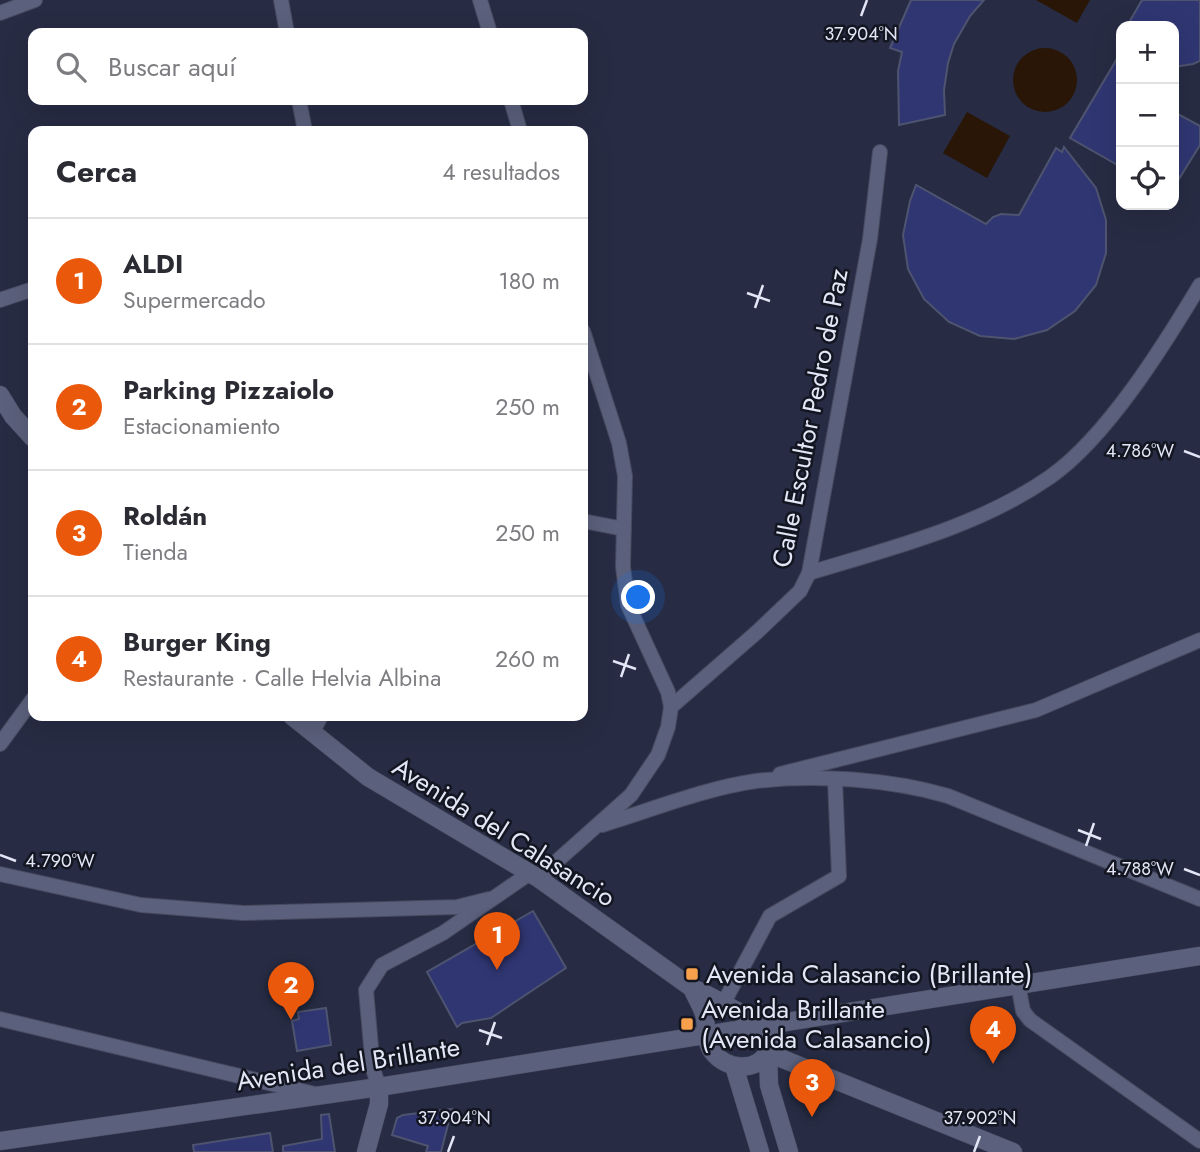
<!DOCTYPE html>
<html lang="es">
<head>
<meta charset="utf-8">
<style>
	body { margin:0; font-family:Jost,sans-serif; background:#f2f2f3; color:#2b2b33 }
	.controls { position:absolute; right:21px; top:21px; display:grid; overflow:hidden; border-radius:14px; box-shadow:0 7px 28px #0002 }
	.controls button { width:63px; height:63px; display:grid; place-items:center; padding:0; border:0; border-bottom:2px solid #e1e1e2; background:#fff; color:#2b2b33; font:35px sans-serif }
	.you { position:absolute; left:639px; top:598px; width:24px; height:24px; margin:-18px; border:5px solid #fff; border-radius:50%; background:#1a73e8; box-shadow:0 0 0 10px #1a73e833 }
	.badge { display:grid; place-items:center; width:46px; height:46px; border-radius:50%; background:#ea580c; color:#fff; font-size:23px; font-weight:700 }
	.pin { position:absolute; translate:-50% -58px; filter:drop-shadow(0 2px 4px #0008) }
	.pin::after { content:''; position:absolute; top:37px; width:24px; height:21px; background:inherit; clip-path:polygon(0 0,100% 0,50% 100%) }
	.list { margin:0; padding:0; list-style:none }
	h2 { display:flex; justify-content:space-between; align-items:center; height:91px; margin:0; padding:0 28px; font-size:30px }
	h2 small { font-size:23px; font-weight:400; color:#7c7c81 }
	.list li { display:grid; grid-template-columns:46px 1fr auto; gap:21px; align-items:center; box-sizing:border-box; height:126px; padding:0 28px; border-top:2px solid #e1e1e2 }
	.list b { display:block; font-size:26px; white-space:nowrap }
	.list p { margin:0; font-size:23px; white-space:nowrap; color:#7c7c81 }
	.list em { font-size:23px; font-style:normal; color:#7c7c81 }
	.icon { flex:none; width:38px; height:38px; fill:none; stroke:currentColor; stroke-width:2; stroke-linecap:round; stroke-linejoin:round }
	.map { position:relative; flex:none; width:1200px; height:1152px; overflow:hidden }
	.search { position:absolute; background:#fff; box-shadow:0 7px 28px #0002; left:28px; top:28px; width:560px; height:77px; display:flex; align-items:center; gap:18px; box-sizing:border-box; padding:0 24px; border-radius:14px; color:#7c7c81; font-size:26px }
	.panel { position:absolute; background:#fff; box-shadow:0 7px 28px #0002; left:28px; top:126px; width:560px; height:595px; border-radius:14px }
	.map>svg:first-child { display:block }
</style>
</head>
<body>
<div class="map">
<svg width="1200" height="1152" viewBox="0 0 1200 1152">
	<rect width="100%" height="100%" fill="#272c44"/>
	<g fill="#291606">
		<path d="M 1036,0 L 1090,0 L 1077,23 Z"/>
		<circle cx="1045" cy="80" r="32"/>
		<path d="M 967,112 L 1010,136 L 987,178 L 943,153 Z"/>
	</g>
	<g fill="#303672" stroke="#4e546f" stroke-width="2">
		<path d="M 911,0 L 984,0 L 970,16 L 954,44 L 948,63 L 944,90 L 945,115 L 899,125 L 898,71 L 902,52 L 890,48 Z"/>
		<path d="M 1142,0 L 1200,0 L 1200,61 L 1193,64 L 1174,67 L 1174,26 L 1127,26 Z"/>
		<path d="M 1121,52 L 1121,167 L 1070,138 Z"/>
		<path d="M 1174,112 L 1200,126 L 1200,145 L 1174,187 Z"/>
		<path d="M 1064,147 L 1096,188 L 1106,220 L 1106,253 L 1096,285 L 1075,311 L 1047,330 L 1014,339 L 980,336 L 949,322 L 924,299 L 908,269 L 903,235 L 910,201 L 916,185 L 986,224 L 993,217 L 1001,214 L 1019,215 L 1056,148 L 1062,152 Z"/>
		<path d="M 533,911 L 566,968 L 491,1018 L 462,1023 L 457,1027 L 427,972 Z"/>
		<path d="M 326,1008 L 331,1045 L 297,1051 L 292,1021 L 299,1019 L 298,1012 Z"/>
		<path d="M 452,1109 L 441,1152 L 426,1152 L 428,1146 L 392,1135 L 397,1118 L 403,1115 Z"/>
		<path d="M 329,1114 L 335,1152 L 283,1152 L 283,1146 L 322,1139 L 321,1115 Z"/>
		<path d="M 270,1133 L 273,1152 L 194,1152 L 193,1145 Z"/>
	</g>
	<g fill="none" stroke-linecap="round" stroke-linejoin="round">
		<defs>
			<g id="street">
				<path d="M 281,0 L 287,33"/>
				<path d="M 480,0 L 490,33"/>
				<path d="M 0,13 L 35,0"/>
				<path d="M 299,100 L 305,131"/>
				<path d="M 511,100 L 520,131"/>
				<path d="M 0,300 L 33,289"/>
				<path d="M 583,331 L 619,443 L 625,476 L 623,567 L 628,605 L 668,692 L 671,707"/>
				<path d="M 583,521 L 624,529"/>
				<path d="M 809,573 C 891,548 978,527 1050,477 C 1107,437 1164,345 1200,285"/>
				<path d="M 312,733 L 321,716"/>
				<path d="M 0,744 L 33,699"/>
				<path d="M 780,774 L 1036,710 L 1200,640"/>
				<path d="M 602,825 C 651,810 706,788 756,781 C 816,774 890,779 948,796 L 1200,899"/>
				<path d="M 0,874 L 141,905 L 243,913 L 457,907 L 489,899"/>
				<path d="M 538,878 L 631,795 L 658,755 L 668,727 L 671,707 L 757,632 L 800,591 L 809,573 L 870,239 L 880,152"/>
				<path d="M 1018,984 L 1023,1011 L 1030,1020 L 1200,1141"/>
				<path d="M 723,1004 L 770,916 L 839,876 L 835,780"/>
				<path d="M 0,1019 L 315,1094"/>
				<path d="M 379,1087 L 373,1069 L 366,990 L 382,965 L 443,933 L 530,873"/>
			</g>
			<g id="secondary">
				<path d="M 0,395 L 13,416 L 33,438"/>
				<path d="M 292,716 L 368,777 L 538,878 L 692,988 C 718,998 736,1014 763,1022"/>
				<path d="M 692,988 C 696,997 701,1005 704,1014 C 707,1025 705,1041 712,1051 C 726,1070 756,1073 768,1052 C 773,1043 771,1033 770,1024"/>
				<path d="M 734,1066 L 760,1152"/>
				<path d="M 0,1141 L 379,1087 L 1200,956"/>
				<path d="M 366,1152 L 379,1104 L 379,1087"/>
				<path d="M 789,1152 L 769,1085 L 768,1053 L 1013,1152"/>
			</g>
		</defs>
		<use href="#street" stroke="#474a5f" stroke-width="16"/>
		<use href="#secondary" stroke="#474a5f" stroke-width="19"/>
		<use href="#street" stroke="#5b607c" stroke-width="14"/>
		<use href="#secondary" stroke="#5b607c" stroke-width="18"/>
	</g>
	<path fill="none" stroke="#e2e6f6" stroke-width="2.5" d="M 861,16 L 867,0M 747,293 L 770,301M 755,308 L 763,285M 1184,451 L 1200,457M 613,661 L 636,669M 621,677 L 629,654M 1078,830 L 1101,839M 1086,846 L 1094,823M 0,855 L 16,861M 1184,869 L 1200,875M 479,1030 L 502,1038M 487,1045 L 495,1022M 448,1152 L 454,1136M 974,1152 L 980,1136"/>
	<g fill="#f9a04c" stroke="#131520" stroke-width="2.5">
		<rect x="685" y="967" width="14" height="14" rx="3.5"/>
		<rect x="680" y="1017" width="14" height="14" rx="3.5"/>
	</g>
	<g text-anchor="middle" stroke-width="5" stroke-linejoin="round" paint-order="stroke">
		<g font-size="26" fill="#e2e6f6" stroke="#131520">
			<text transform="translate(810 418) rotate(-79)" y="9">Calle Escultor Pedro de Paz</text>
			<text transform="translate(504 832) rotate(32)" y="9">Avenida del Calasancio</text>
			<text transform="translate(348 1064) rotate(-9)" y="9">Avenida del Brillante</text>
		</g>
		<g font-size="26" fill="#e2e6f6" stroke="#131520" text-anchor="start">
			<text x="706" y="983">Avenida Calasancio (Brillante)</text>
			<text x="701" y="1018">Avenida Brillante<tspan x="701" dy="30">(Avenida Calasancio)</tspan></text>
		</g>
	</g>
	<g font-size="18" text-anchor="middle" fill="#e2e6f6" stroke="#131520" stroke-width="5" stroke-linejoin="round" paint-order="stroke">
		<text x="861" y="40">37.904°N</text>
		<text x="1140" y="457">4.786°W</text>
		<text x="60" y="867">4.790°W</text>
		<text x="1140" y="875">4.788°W</text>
		<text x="454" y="1124">37.904°N</text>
		<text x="980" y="1124">37.902°N</text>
	</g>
</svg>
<div class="controls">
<button>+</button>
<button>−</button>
<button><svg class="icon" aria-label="locate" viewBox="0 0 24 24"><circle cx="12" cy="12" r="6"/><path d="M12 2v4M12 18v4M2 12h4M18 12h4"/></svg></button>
</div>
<div class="you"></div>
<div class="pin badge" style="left:497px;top:970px">1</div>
<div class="pin badge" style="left:291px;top:1020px">2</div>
<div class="pin badge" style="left:812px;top:1117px">3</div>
<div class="pin badge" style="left:993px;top:1064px">4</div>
<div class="search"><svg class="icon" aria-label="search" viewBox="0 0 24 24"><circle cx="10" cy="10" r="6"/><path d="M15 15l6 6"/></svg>Buscar aquí</div>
<section class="panel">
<h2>Cerca<small>4 resultados</small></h2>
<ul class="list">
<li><span class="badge">1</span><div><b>ALDI</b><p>Supermercado</p></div><em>180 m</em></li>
<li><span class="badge">2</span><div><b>Parking Pizzaiolo</b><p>Estacionamiento</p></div><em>250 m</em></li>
<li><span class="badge">3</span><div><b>Roldán</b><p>Tienda</p></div><em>250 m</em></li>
<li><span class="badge">4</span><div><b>Burger King</b><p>Restaurante · Calle Helvia Albina</p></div><em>260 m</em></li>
</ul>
</section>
</div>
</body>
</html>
